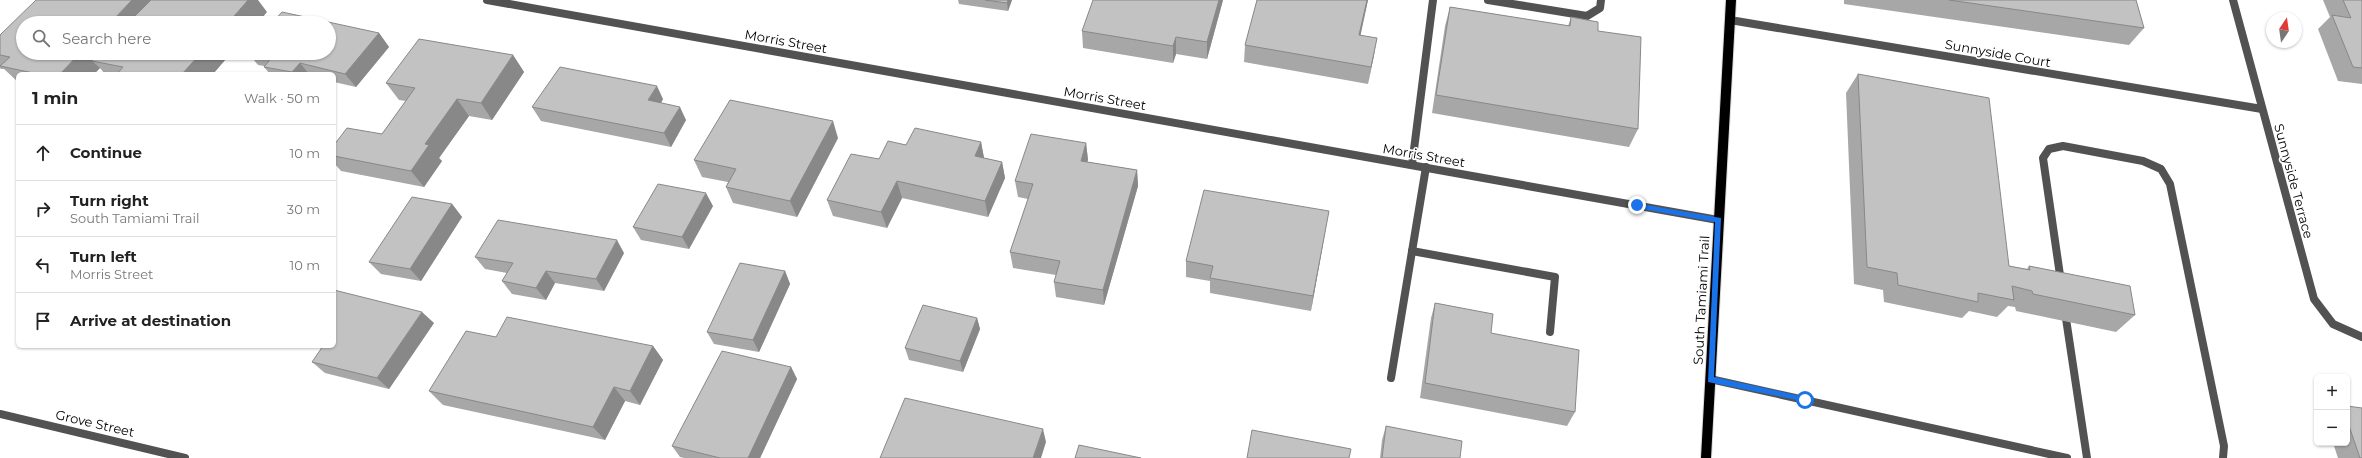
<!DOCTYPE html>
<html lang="en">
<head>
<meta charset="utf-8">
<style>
	body { margin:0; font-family:Montserrat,sans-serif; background:#f6f6f6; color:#222 }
	.controls { position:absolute; right:12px; bottom:12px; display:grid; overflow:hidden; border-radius:6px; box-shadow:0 1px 3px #0004 }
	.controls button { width:36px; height:36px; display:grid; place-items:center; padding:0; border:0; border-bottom:1px solid #e0e0e0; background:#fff; color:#222; font:20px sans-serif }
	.compass { position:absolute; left:2266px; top:12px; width:36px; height:36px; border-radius:50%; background:#fff; box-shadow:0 1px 3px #0004; rotate:13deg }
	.stop { position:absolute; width:12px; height:12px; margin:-9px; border:3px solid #1a73e8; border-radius:50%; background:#fff }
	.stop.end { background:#1a73e8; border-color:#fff; box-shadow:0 1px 4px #0008 }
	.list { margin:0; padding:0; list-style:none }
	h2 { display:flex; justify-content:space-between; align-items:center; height:52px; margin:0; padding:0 16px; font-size:17px }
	h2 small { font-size:13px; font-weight:400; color:#767676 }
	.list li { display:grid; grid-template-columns:26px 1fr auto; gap:12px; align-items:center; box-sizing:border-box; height:56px; padding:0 16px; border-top:1px solid #e0e0e0 }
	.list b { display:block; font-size:15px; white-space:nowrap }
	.list p { margin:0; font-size:13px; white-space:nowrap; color:#767676 }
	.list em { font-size:13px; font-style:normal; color:#767676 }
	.icon { flex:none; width:22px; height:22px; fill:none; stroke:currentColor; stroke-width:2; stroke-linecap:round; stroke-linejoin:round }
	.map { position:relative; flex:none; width:2362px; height:458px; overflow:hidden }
	.search { position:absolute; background:#fff; box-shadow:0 1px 3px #0004; left:16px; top:16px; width:320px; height:44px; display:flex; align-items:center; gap:10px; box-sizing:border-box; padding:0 14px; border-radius:22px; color:#767676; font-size:15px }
	.panel { position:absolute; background:#fff; box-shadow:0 1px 3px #0004; left:16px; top:72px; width:320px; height:276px; border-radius:6px }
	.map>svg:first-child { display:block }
</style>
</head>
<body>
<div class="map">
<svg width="2362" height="458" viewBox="0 0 2362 458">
	<rect width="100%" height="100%" fill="#fff"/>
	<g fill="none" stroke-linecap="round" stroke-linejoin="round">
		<defs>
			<path id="primary" d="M 1706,458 L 1731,0"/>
		</defs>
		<use href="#primary" stroke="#dbdbdb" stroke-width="12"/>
		<g stroke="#525252" stroke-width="8">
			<path d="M 1488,0 L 1587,16 L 1600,8 L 1601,0"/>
			<path d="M 1412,165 L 1433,0"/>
			<path d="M 1412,251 L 1555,277 L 1550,332"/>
			<path d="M 2061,282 L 2043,158 L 2049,149 L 2063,146 L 2143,161 L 2161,169 L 2170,184 L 2224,446 L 2223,458"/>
			<path d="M 2065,312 L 2087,458"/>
			<path d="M 1391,378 L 1426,167"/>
			<path d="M 1710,379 L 2067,458"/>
		</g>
		<g stroke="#525252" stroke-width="8">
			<path d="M 487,0 L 1718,220"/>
			<path d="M 2233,0 L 2314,299 L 2333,324 L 2362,337"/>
			<path d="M 1730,20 L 2262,109"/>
			<path d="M 0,414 L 185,458"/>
		</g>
		<use href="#primary" stroke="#000" stroke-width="10"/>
	</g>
	<g fill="#a7a7a7">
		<path d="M 958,0 L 1012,0 L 1008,11 L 959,4 Z"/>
		<path d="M 1223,0 L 1207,59 L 1176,54 L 1173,63 L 1083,48 L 1082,31 Z"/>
		<path d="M 1257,0 L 1368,0 L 1360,35 L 1374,55 L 1368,84 L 1244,62 L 1245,45 Z"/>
		<path d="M 1844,0 L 2136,0 L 2144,28 L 2129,45 L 1844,4 Z"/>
		<path d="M 2323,0 L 2362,0 L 2362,84 L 2338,81 L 2318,29 L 2330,17 Z"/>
		<path d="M 1450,7 L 1568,26 L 1571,17 L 1598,31 L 1638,129 L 1629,147 L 1432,113 L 1445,26 Z"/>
		<path d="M 267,12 L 23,53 L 231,53 L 213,74 L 105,74 L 100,68 L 94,74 L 18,74 L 18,82 L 4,69 L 1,69 L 0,68 L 0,35 Z"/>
		<path d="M 379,33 L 389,47 L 356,87 L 334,82 L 334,74 L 270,74 L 264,67 L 264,66 L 258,65 L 248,53 L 329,53 Z"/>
		<path d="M 513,55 L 524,72 L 492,120 L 469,116 L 439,158 L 442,161 L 424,187 L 341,171 L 334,163 L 334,145 L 382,134 L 406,101 L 399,100 L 386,83 Z"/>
		<path d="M 1858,74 L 2009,266 L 2027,269 L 2029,266 L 2135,315 L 2116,332 L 2016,311 L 2015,307 L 2008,306 L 1997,317 L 1969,311 L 1962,318 L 1884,302 L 1883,290 L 1854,284 L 1846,93 Z"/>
		<path d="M 663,99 L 661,103 L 686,120 L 671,147 L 541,121 L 532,107 Z"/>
		<path d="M 838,138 L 797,217 L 733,203 L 726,187 L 728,182 L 702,177 L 694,160 Z"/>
		<path d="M 981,142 L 984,158 L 1002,162 L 1005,178 L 988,217 L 902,198 L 887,228 L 833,216 L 827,200 L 879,159 L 906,145 Z"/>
		<path d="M 1086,143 L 1088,160 L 1087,162 L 1137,170 L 1138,186 L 1104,305 L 1056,297 L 1054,282 L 1056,275 L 1013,268 L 1010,252 L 1028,199 L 1018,197 L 1015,181 Z"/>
		<path d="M 452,204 L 462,217 L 421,281 L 381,274 L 369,262 Z"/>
		<path d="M 713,206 L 689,249 L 641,240 L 633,227 Z"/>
		<path d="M 1326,227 L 1311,311 L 1210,293 L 1210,281 L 1186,277 L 1186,261 Z"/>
		<path d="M 624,253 L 604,291 L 555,283 L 546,300 L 512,294 L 502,281 L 507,273 L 485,269 L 475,257 Z"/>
		<path d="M 785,271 L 790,284 L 759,352 L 714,344 L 707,332 Z"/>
		<path d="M 1435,303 L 1491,333 L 1575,412 L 1567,426 L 1420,398 L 1431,318 Z"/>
		<path d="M 977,318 L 980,329 L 963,372 L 909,360 L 905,348 Z"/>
		<path d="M 434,323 L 389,389 L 325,373 L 312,362 Z"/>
		<path d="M 496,337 L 653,346 L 663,360 L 640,405 L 625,401 L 605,440 L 443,405 L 429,391 Z"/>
		<path d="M 791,367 L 797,379 L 760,458 L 684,458 L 680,457 L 672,446 Z"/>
		<path d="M 2347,406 L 2362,458 L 2338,458 L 2333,443 L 2347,443 Z"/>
		<path d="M 1386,426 L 1460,458 L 1380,458 L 1382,440 Z"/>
	</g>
	<g fill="#888">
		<path d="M 132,0 L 165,0 L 143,23 L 110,23 Z"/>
		<path d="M 248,0 L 258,0 L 267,12 L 258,23 L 228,23 Z"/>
		<path d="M 1008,0 L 1012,0 L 1008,11 L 1007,3 Z"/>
		<path d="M 1219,0 L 1223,0 L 1207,59 L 1207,42 Z"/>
		<path d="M 1367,0 L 1368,0 L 1357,52 L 1359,35 Z"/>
		<path d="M 379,33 L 389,47 L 356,87 L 345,74 Z"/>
		<path d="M 1176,37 L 1176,54 L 1173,63 L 1173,46 Z"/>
		<path d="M 1377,38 L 1374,55 L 1368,84 L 1371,67 Z"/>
		<path d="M 80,53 L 114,53 L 92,61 L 100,68 L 94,74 L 60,74 Z"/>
		<path d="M 201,53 L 231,53 L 213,74 L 182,74 Z"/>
		<path d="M 513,55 L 524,72 L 492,120 L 481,103 Z"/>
		<path d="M 300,63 L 309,74 L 293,74 L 292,72 Z"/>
		<path d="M 657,86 L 663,99 L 655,114 L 648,100 Z"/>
		<path d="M 457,99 L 469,116 L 439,158 L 442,161 L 424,187 L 411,171 L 425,144 Z"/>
		<path d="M 680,107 L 686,120 L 671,147 L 664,133 Z"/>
		<path d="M 833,121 L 838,138 L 797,217 L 790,201 Z"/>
		<path d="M 981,142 L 984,158 L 975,156 Z"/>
		<path d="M 1086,143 L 1088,160 L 1082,177 L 1081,161 Z"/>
		<path d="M 1002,162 L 1005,178 L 988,217 L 985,201 Z"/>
		<path d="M 1137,170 L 1138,186 L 1104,305 L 1103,290 Z"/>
		<path d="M 897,181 L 902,198 L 887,228 L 881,212 Z"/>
		<path d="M 706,193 L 713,206 L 689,249 L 682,237 Z"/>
		<path d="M 452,204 L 462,217 L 421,281 L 410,269 Z"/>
		<path d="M 1329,211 L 1326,227 L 1311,311 L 1313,296 Z"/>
		<path d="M 617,240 L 624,253 L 604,291 L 596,279 Z"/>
		<path d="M 546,271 L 555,283 L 546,300 L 536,288 Z"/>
		<path d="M 785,271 L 790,284 L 759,352 L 753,340 Z"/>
		<path d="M 422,312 L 434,323 L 389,389 L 377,378 Z"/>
		<path d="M 977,318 L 980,329 L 963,372 L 960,361 Z"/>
		<path d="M 653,346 L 663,360 L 640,405 L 630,391 Z"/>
		<path d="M 791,367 L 797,379 L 760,458 L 748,458 Z"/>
		<path d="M 614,387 L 625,401 L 605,440 L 593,427 Z"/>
		<path d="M 1043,429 L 1046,442 L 1041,458 L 1033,458 Z"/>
	</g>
	<g fill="#c2c2c2" stroke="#888">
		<path d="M 36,0 L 132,0 L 110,23 L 23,23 L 23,53 L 80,53 L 60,74 L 38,74 L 0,66 L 10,57 L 0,55 L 0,35 Z"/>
		<path d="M 151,0 L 248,0 L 228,23 L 128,23 Z"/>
		<path d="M 985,0 L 1008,0 L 1007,3 Z"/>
		<path d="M 1093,0 L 1219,0 L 1207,42 L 1176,37 L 1173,46 L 1082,31 Z"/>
		<path d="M 1257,0 L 1367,0 L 1359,35 L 1377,38 L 1371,67 L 1245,45 Z"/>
		<path d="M 1949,0 L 2136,0 L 2144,28 Z"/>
		<path d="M 2343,0 L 2362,0 L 2362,68 L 2353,67 L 2332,15 L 2351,18 Z"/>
		<path d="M 1450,7 L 1570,26 L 1571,17 L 1598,22 L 1598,31 L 1641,37 L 1638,129 L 1436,95 Z"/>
		<path d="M 282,12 L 379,33 L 345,74 L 300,63 L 292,72 L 264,67 L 272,57 L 254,53 L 329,53 L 329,23 L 272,23 Z"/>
		<path d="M 419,39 L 513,55 L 481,103 L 457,99 L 425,144 L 429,145 L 411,171 L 334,156 L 334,145 L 347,128 L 382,134 L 415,88 L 386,83 Z"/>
		<path d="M 99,53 L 201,53 L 182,74 L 117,74 L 123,67 L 92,61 Z"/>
		<path d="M 560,67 L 657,86 L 648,100 L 680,107 L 664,133 L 532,107 Z"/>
		<path d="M 1858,74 L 1989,98 L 2009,266 L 2030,270 L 2029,266 L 2130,286 L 2135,315 L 2033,294 L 2032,291 L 2012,286 L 2014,300 L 1978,293 L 1978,302 L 1898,285 L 1897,273 L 1867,267 Z"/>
		<path d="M 730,100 L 833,121 L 790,201 L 726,187 L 736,169 L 694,160 Z"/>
		<path d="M 915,128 L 981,142 L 975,156 L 1002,162 L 985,201 L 897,181 L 881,212 L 827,200 L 851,154 L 879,159 L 888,141 L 906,145 Z"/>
		<path d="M 1031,134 L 1086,143 L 1081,161 L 1137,170 L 1103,290 L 1054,282 L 1060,261 L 1010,252 L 1033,184 L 1015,181 Z"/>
		<path d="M 658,184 L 706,193 L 682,237 L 633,227 Z"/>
		<path d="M 1204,190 L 1329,211 L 1313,296 L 1210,278 L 1213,266 L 1186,261 Z"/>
		<path d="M 412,197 L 452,204 L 410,269 L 369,262 Z"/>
		<path d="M 498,220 L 617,240 L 596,279 L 546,271 L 536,288 L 502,281 L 513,263 L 475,257 Z"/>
		<path d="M 740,263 L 785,271 L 753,340 L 707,332 Z"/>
		<path d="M 334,290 L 422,312 L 377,378 L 312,362 L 323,346 L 334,346 Z"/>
		<path d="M 1435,303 L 1493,314 L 1491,333 L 1579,350 L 1575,412 L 1425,383 Z"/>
		<path d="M 923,305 L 977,318 L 960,361 L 905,348 Z"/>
		<path d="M 507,317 L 653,346 L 630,391 L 614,387 L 593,427 L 429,391 L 466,331 L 496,337 Z"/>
		<path d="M 722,351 L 791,367 L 748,458 L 720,458 L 672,446 Z"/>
		<path d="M 905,398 L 1043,429 L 1033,458 L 880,458 Z"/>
		<path d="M 2347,406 L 2362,408 L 2362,458 L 2360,458 L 2347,420 Z"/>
		<path d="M 1386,426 L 1462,441 L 1460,458 L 1382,458 Z"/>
		<path d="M 1252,430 L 1351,449 L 1349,458 L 1247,458 Z"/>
		<path d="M 1079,445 L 1141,458 L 1075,458 Z"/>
	</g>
	<path fill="#1a73e8" d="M 1635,203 L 1721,218 L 1714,377 L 1805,397 L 1807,398 L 1807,402 L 1708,382 L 1715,222 L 1637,208 L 1634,205 Z"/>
	<g text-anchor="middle" stroke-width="3.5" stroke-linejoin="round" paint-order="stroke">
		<g font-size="13" fill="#000" stroke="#fff">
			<text transform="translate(786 41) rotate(10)" y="5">Morris Street</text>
			<text transform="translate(1998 53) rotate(10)" y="5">Sunnyside Court</text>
			<text transform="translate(1105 98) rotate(10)" y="5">Morris Street</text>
			<text transform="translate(1424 155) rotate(10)" y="5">Morris Street</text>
			<text transform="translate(2294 181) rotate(75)" y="5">Sunnyside Terrace</text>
			<text transform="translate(1701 300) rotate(-87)" y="5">South Tamiami Trail</text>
			<text transform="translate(95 423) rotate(13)" y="5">Grove Street</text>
		</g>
	</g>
</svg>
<div class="controls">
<button>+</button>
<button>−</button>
</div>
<svg class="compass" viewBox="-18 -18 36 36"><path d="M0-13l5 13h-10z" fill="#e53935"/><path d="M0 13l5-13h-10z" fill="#767676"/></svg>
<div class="stop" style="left:1805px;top:400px"></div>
<div class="stop end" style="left:1637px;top:205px"></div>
<div class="search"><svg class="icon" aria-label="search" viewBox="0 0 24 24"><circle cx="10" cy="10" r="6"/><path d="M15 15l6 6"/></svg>Search here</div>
<section class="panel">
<h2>1 min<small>Walk · 50 m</small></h2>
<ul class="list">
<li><svg class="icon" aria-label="ahead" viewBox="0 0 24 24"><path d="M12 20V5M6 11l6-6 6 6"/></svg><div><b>Continue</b></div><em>10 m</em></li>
<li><svg class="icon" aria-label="right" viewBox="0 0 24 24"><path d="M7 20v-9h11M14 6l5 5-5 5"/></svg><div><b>Turn right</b><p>South Tamiami Trail</p></div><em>30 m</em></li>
<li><svg class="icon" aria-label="left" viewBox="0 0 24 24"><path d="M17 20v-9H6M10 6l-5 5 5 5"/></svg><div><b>Turn left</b><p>Morris Street</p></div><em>10 m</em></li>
<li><svg class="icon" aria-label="arrive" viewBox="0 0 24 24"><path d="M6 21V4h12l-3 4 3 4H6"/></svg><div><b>Arrive at destination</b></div></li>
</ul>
</section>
</div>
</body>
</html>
